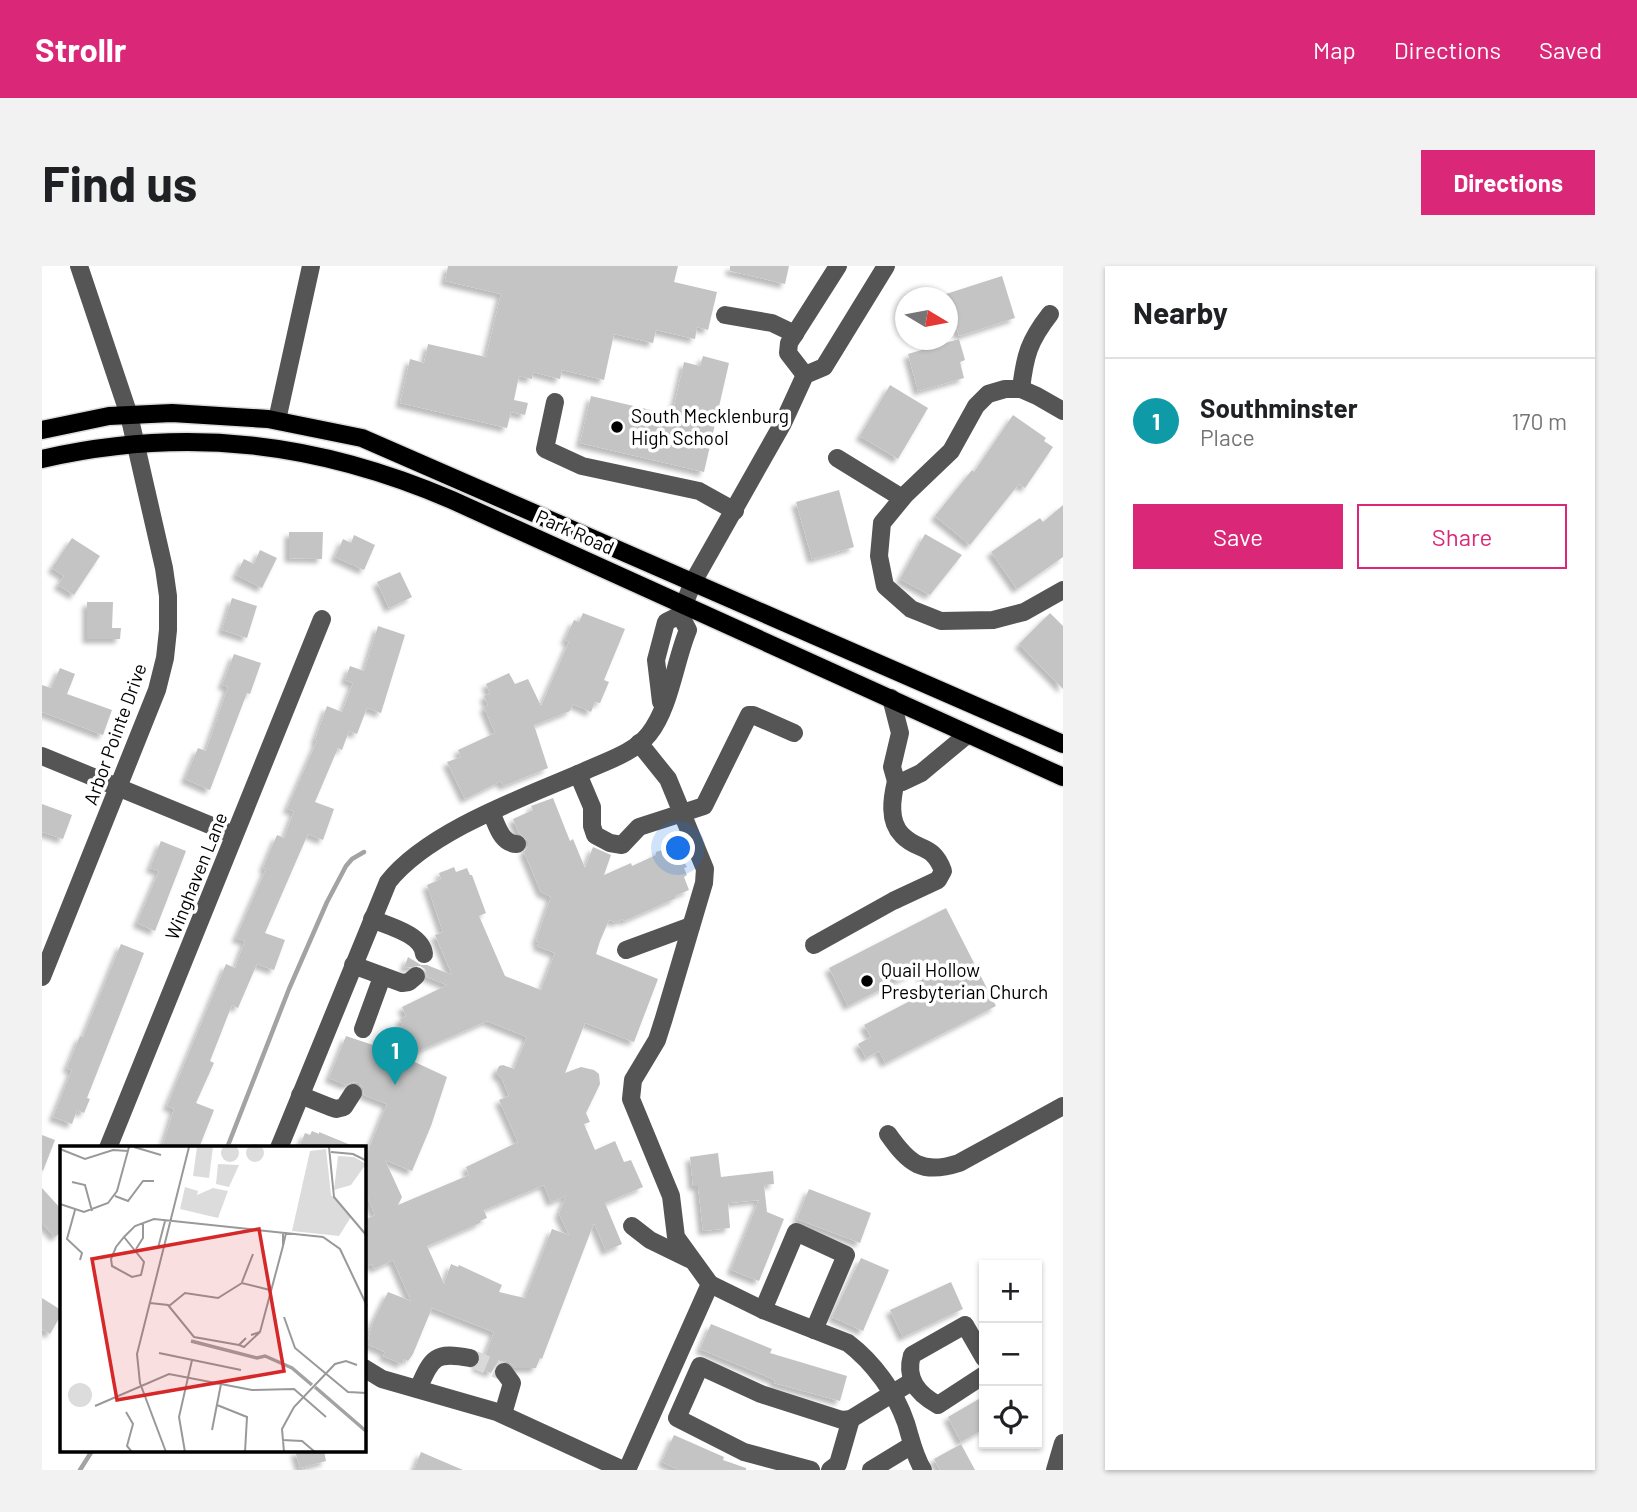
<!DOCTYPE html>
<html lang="en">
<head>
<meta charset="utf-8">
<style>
	body { margin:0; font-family:Barlow,sans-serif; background:#f2f2f2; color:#202124 }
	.controls { position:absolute; right:21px; bottom:21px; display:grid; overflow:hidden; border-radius:0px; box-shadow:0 2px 5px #0004 }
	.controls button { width:63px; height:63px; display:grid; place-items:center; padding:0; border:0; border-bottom:2px solid #e0e0e0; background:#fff; color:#202124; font:35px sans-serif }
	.compass { position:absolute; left:853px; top:21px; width:63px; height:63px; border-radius:50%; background:#fff; box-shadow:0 2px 5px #0004; rotate:100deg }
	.you { position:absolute; left:637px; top:583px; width:24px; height:24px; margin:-18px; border:5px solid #fff; border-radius:50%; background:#1a73e8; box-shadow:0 0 0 10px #1a73e833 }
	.badge { display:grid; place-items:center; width:46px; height:46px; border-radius:50%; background:#db2777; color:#fff; font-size:23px; font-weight:700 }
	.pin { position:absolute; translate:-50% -58px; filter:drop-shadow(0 2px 4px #0008) }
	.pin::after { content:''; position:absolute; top:37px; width:24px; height:21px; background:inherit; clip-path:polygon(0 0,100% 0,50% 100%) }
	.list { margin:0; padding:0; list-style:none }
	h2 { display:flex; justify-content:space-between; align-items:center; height:91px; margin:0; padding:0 28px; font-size:30px }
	h2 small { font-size:23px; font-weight:400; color:#757577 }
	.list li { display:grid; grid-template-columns:46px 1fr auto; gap:21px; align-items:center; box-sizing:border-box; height:126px; padding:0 28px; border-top:2px solid #e0e0e0 }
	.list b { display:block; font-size:26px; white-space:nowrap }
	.list p { margin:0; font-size:23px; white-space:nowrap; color:#757577 }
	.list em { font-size:23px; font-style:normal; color:#757577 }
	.actions { display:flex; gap:14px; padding:21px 28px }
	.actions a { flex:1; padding:16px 0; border:2px solid #db2777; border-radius:0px; text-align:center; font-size:24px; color:#db2777 }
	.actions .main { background:#db2777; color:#fff }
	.icon { flex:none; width:38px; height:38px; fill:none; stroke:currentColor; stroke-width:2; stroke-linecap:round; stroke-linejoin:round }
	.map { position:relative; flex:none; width:1021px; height:1204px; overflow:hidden; border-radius:0px }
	header { display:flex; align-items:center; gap:42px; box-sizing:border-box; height:98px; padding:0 35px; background:#db2777; color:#fff }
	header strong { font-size:33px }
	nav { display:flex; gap:38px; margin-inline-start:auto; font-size:24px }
	.intro { display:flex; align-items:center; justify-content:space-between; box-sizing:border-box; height:168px; padding:0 42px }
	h1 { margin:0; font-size:49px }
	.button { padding:18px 32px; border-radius:0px; background:#db2777; color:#fff; font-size:24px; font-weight:700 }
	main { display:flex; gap:42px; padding:0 42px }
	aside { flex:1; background:#fff; border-radius:0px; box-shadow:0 2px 5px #0004 }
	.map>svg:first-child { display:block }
</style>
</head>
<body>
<header>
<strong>Strollr</strong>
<nav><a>Map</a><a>Directions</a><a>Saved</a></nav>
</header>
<div class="intro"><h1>Find us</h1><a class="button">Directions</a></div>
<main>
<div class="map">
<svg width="1021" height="1204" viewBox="0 0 1021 1204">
	<defs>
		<filter id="shadow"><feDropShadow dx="-4.5" dy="4.5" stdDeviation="2" flood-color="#0004"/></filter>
	</defs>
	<rect width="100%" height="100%" fill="#fff"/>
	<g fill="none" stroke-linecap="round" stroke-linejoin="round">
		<g stroke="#a3a3a3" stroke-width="4.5">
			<path d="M 185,882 L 247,723 L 285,636 L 304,600 L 310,593 L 322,586"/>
			<path d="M 38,1204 L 50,1185"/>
		</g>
	</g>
	<g fill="#c4c4c4" fill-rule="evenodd" filter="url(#shadow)">
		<path d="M 406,0 L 636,0 L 632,16 L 675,26 L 666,64 L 655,61 L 653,73 L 614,64 L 611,77 L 572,68 L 562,114 L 520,104 L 518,113 L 491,106 L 490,113 L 477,110 L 472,134 L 486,137 L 483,149 L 469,146 L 465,162 L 358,137 L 368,93 L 382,97 L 386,78 L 444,91 L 459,28 L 403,15 Z"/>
		<path d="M 688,0 L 747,0 L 743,18 L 688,5 Z"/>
		<path d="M 960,10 L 973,52 L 917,70 L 904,28 Z"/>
		<path d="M 917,73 L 923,94 L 918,96 L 922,112 L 876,125 L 866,88 Z"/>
		<path d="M 661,90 L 687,97 L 662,206 L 538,177 L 549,130 L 630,149 L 642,96 L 658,100 Z"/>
		<path d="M 848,119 L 886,142 L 856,193 L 818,170 Z"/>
		<path d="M 971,149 L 1004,172 L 1002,175 L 1011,181 L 983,222 L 977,218 L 928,279 L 893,250 L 930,204 L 932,206 Z"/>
		<path d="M 797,224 L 812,281 L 770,293 L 754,236 Z"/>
		<path d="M 1021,239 L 1021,291 L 975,323 L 949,286 L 998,252 L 1001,256 Z"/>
		<path d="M 247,266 L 281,266 L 280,293 L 247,292 Z"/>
		<path d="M 883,268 L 920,289 L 888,329 L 858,313 Z"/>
		<path d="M 312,269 L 333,279 L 322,304 L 293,291 L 301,273 L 309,277 Z"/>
		<path d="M 30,272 L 58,290 L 32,329 L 16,319 L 22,310 L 10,302 Z"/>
		<path d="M 218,284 L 235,292 L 220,322 L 194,309 L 202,293 L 212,298 Z"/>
		<path d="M 358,306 L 370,331 L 347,342 L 335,316 Z"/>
		<path d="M 190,332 L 215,340 L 205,372 L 180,364 Z"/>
		<path d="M 45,336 L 71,336 L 70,362 L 79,362 L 78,373 L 45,373 Z"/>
		<path d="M 541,347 L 583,363 L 562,414 L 567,416 L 558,437 L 553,436 L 549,446 L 531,438 L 528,445 L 492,459 L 506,502 L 461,520 L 459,515 L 423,533 L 405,496 L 419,491 L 416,484 L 453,467 L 442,441 L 446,439 L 442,430 L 448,427 L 444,418 L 467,407 L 473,418 L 486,413 L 499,440 L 527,376 L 523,374 L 532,354 L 537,356 Z"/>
		<path d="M 1008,347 L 1021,360 L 1021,423 L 977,378 Z"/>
		<path d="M 336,360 L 363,369 L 339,447 L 325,442 L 315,468 L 307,465 L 300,484 L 296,482 L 273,536 L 292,543 L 281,574 L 266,568 L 223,667 L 243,674 L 232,704 L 215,698 L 196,742 L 190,739 L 168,795 L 172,797 L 154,837 L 172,844 L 157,882 L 120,882 L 132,843 L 125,840 L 184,698 L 193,702 L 203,675 L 194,672 L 224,603 L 221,602 L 235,569 L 242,572 L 252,545 L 245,543 L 275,475 L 273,474 L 285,440 L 300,446 L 311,417 L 303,414 L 308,400 L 322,405 Z"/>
		<path d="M 192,388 L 219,397 L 208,428 L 205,427 L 168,524 L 143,513 L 156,482 L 164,485 L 186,421 L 180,419 Z"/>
		<path d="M 18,402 L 33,408 L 25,428 L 70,444 L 61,469 L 0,446 L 0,419 L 9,422 Z"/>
		<path d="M 511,532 L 528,575 L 531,573 L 543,602 L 551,581 L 569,589 L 562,609 L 589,597 L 590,600 L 614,589 L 614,586 L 633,580 L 645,601 L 642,602 L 645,609 L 642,611 L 647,624 L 633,630 L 634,632 L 582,655 L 581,653 L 574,656 L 567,654 L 558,675 L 554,688 L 616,713 L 592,776 L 543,757 L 523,807 L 539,801 L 552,804 L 557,808 L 558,818 L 544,847 L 548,856 L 542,858 L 553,884 L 573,875 L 582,896 L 589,894 L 601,921 L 563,937 L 580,978 L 564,985 L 552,957 L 500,1093 L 498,1092 L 494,1102 L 473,1102 L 467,1096 L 461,1095 L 455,1097 L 449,1107 L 434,1101 L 440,1088 L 443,1090 L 452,1066 L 390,1042 L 371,1088 L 366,1095 L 362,1093 L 360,1098 L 341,1090 L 343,1086 L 325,1078 L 331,1056 L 346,1026 L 369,1035 L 351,994 L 332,1003 L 330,998 L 322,1001 L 322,954 L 333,949 L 322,923 L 322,884 L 326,885 L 345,838 L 322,829 L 321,822 L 317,817 L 311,816 L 304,819 L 287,812 L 304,770 L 334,780 L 338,771 L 361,759 L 358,753 L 364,750 L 360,741 L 405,719 L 385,711 L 383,703 L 378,700 L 362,702 L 366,691 L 379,699 L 385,699 L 410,709 L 393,669 L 401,666 L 385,619 L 399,613 L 397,607 L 405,604 L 412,601 L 414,606 L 425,602 L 428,609 L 430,609 L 444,647 L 437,650 L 463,710 L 499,724 L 513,687 L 495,680 L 497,676 L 494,675 L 509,631 L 499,626 L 482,586 L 486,580 L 486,575 L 477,567 L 471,553 L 491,544 L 489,540 ZM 445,755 L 485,771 L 472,803 L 461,799 L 457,800 L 454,807 L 460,813 L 467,830 L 457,834 L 476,876 L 424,901 L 427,909 L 356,939 L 360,931 L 343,894 L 370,905 L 389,860 L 405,811 L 362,791 ZM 502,919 L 509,936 L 524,930 L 517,948 L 527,969 L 510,963 L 483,1032 L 457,1026 L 460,1019 L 417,999 L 416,1001 L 409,998 L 402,1018 L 385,980 L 438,957 L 438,955 L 445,952 L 442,944 Z"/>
		<path d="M 0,538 L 30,549 L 21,573 L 0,566 Z"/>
		<path d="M 119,575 L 144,585 L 113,665 L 95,657 L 117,605 L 108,602 Z"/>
		<path d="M 904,642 L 954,740 L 843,797 L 837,785 L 824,792 L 816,778 L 829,771 L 822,759 L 887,725 L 877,704 L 806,740 L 787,702 Z"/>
		<path d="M 79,678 L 102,687 L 45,832 L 48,833 L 42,847 L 35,844 L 30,858 L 11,851 L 30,804 L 25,802 L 38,770 L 41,771 Z"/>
		<path d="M 270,865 L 277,868 L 277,866 L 316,882 L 257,882 L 263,867 L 268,869 Z"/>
		<path d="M 0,869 L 13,874 L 1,905 L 0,904 Z"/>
		<path d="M 676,887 L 679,911 L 731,905 L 732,918 L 722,919 L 725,946 L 742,953 L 717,1015 L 689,1004 L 717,934 L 686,937 L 688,962 L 661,965 L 656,920 L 651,920 L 648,891 Z"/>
		<path d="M 0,922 L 19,943 L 19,966 L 13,971 L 0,957 Z"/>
		<path d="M 767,923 L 829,947 L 818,977 L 755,953 Z"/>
		<path d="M 819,992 L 847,1004 L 821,1065 L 790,1051 Z"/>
		<path d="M 909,1016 L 921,1043 L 861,1071 L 848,1044 Z"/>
		<path d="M 0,1032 L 19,1044 L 19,1049 L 8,1068 L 0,1063 Z"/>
		<path d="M 669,1058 L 730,1083 L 728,1087 L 805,1110 L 798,1135 L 732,1117 L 733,1114 L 658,1083 Z"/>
		<path d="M 942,1130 L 942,1163 L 919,1176 L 906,1151 Z"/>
		<path d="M 632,1169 L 682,1191 L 681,1194 L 704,1202 L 704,1204 L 637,1204 L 620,1196 Z"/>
		<path d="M 919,1178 L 933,1204 L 898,1204 L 892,1193 Z"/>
		<path d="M 253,1185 L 282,1185 L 284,1195 L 258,1202 Z"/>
		<path d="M 379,1186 L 421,1204 L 372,1204 Z"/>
	</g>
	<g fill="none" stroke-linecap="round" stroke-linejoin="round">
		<path stroke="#d9d9d9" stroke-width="18" stroke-dasharray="18 9" stroke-linecap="butt" d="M 428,1092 L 462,1106"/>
		<defs>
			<g id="major">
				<path d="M 0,164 L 67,150 L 130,147 L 226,153 L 320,172 L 1021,478"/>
				<path d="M 0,193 C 144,160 275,176 410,234 L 1021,511"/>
			</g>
		</defs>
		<use href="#major" stroke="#dbdbdb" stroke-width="21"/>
		<g stroke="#555" stroke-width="18">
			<path d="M 683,49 L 730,57 L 753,68"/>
			<path d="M 763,109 L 746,87 L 747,77 L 796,0"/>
			<path d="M 979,123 C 983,89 987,75 1008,48"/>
			<path d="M 513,136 L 503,183 L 540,200 L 657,225 L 693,245"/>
			<path d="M 1021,145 L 995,130 L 979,123 L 963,123 L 946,128 L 934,140 L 909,185 L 863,229 L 840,257 L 837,290 L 843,320 L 869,343 L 899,355 L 951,354 L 982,346 L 1021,324"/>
			<path d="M 235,154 L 269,0"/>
			<path d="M 795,192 L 860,232"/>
			<path d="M 849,432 L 858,467 L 850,501 L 854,515 L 860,516 L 879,507 L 926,468"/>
			<path d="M 619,436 L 614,394 L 624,356 L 638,349 L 651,316 L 741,157 L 763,109 L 782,101 L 844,0"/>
			<path d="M 0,490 L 192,569"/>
			<path d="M 536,508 L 550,541 L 550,560 L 553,569 L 568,577 L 580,579 L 597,561 L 662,540 L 707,449 L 711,449 L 752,467"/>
			<path d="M 449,546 C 455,559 459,578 475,578"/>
			<path d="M 330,653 C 346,660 380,668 382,688"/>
			<path d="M 772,679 L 851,635 L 896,614 L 901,605 C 891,577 876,586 860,569 C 846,555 850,532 854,515"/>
			<path d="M 584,684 L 649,660"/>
			<path d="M 311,699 L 360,717 L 367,716 L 374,710"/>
			<path d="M 0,711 L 115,424 L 123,392 L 126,364 L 126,330 L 122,302 L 87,149 L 37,0"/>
			<path d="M 321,763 L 340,711"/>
			<path d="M 258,829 L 288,841 L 294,843 L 302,841 L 311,827"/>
			<path d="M 846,868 C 867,898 880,909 917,897 L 1021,840"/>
			<path d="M 66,882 L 280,353"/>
			<path d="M 237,882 L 346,616 C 386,565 483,531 543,505 C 564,495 592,487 607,468 C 628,442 633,395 646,364 L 638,349"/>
			<path d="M 590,960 L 608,974 L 647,993"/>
			<path d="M 668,1018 L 721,1044 L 806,1077 C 831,1096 854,1127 864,1157 C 869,1173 872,1189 881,1204"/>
			<path d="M 721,1044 L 754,966 L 804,989 L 772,1064"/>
			<path d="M 942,1092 L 923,1059 L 870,1089 C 863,1113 876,1128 896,1139 L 942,1109"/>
			<path d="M 322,1102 L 340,1113 L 455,1146 L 581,1204"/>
			<path d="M 376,1123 C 390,1092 392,1085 428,1092"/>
			<path d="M 461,1148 L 470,1117 L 462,1106"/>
			<path d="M 585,1204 L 668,1018 L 634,971 L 629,930 L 589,833 L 591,814 L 615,774 L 622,752 L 662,617 L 663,603 L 626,513 L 597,477"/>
			<path d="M 769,1204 L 702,1186 L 635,1152 L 658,1100 L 719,1128 L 800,1154 L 809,1153 L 869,1116"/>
			<path d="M 788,1204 L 796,1198 L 809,1153"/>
			<path d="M 829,1204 L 870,1179"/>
			<path d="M 1013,1204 L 1021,1177"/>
		</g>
		<use href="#major" stroke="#000" stroke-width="18"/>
	</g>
	<g fill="#000" stroke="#fff" stroke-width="2.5">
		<circle cx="575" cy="161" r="7"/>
		<circle cx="825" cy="715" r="7"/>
	</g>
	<g text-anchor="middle" stroke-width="7" stroke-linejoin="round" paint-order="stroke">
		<g font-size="19" fill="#000" stroke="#fff" text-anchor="start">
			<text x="589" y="157">South Mecklenburg<tspan x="589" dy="22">High School</tspan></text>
			<text x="839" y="711">Quail Hollow<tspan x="839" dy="22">Presbyterian Church</tspan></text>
		</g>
		<g font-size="19" fill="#000" stroke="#fff">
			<text transform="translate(533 266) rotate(24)" y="7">Park Road</text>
			<text transform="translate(73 468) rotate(-70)" y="7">Arbor Pointe Drive</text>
			<text transform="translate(154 610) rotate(-68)" y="7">Winghaven Lane</text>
		</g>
	</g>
	<g transform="translate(18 880)">
		<rect width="306" height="306" fill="#fff"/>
		<path d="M161 7a9 9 0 1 1 18 0a9 9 0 1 1-18 0ZM186 7a9 9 0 1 1 18 0a9 9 0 1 1-18 0ZM 137,1 L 153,1 L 149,32 L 133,30 ZM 266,3 L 271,49 L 291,71 L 279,90 L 232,85 L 250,5 ZM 278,10 L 294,11 L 306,18 L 291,39 L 274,44 ZM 158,18 L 179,19 L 169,41 L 156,38 ZM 125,41 L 138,45 L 137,49 L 153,42 L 168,45 L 158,72 L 120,63 ZM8 249a12 12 0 1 1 24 0a12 12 0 1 1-24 0Z" fill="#dcdcdc"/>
		<path fill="none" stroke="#a3a3a3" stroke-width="3.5" d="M 131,195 L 197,212 L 205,210 L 232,222 L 252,239M 255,241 L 307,286"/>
		<path fill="none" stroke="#999" stroke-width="2" d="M 74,1 L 101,9M 269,1 L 274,51 L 307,90M 0,3 L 25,13 L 53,4 L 68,5M 271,6 L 293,8 L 307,15M 12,36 L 25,39 L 32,65M 55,50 L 68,55 L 83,35 L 94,35M 0,58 L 24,66 L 48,57 L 57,45 L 69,1M 15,64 L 7,93 L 22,107 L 20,114M 223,87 L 223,100 L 226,87M 64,91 L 84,116 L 81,129 L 72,131 L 52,120 L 51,113 L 56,101 L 64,91 L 75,80 L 94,73 L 263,91 L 280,103 L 307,160M 98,102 L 105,75M 76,103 L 83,92 L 83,77M 182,136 L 193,108M 90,157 L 108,159 L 134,191 L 179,199M 109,160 L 125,147 L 158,152 L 182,137 L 210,144M 224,171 L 235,202 L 288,246 L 307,247M 200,186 L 223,100M 186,192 L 179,199 L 184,201 L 200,186 L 191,189M 99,207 L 181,224M 157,259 L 187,271 L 185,306M 35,260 L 109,228 L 192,244 L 234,243 L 266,271M 66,266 L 73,278 L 67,300 L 72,306M 152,284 L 161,238M 222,294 L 242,295 L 255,306M 106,306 L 80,237 L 77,208 L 129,1M 125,306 L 119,271 L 132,214M 224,306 L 222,283 L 234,261 L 275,218 L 286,215 L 297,219"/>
		<path fill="#d62828" fill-opacity="0.15" stroke="#d62828" stroke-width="3.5" d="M 199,83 L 224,225 L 57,254 L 32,113 Z"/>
		<rect width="306" height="306" fill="none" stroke="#000" stroke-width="3.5"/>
	</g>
</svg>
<div class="controls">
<button>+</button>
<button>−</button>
<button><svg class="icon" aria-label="locate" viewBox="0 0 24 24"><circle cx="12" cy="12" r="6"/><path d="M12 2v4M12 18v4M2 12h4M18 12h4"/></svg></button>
</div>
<svg class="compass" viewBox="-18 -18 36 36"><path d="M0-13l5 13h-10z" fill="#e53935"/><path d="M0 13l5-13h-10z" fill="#757577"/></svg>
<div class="you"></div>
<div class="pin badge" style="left:353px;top:819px;background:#0f9aa8">1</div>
</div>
<aside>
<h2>Nearby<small></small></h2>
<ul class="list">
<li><span class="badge" style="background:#0f9aa8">1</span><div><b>Southminster</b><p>Place</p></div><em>170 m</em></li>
</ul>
<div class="actions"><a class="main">Save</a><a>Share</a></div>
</aside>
</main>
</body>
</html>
